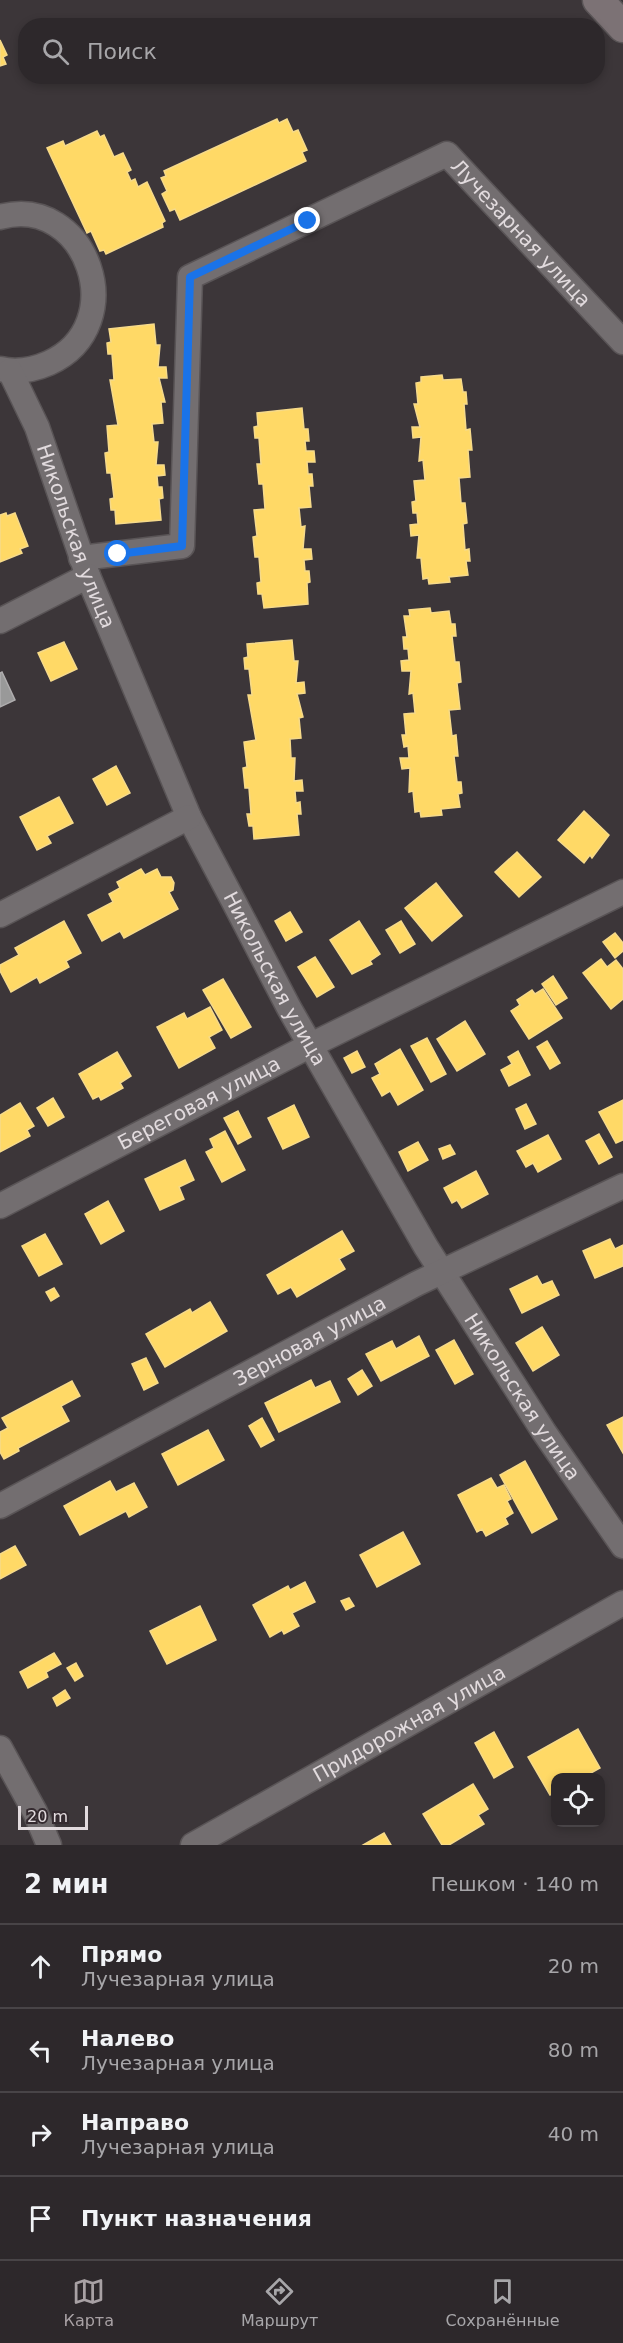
<!DOCTYPE html>
<html lang="ru">
<head>
<meta charset="utf-8">
<style>
	body { margin:0; font-family:"DejaVu Sans",sans-serif; background:#353033; color:#f1f3f6 }
	.controls { position:absolute; right:18px; bottom:18px; display:grid; overflow:hidden; border-radius:12px; box-shadow:0 3px 9px #0003 }
	.controls button { width:54px; height:54px; display:grid; place-items:center; padding:0; border:0; border-bottom:2px solid #484447; background:#2d282b; color:#f1f3f6; font:30px sans-serif }
	.scale { position:absolute; left:18px; bottom:15px; width:70px; box-sizing:border-box; padding-left:6px; border:3px solid #e2dbde; border-top:0; font-size:16px; line-height:21px; white-space:nowrap; color:#e2dbde; -webkit-text-stroke:4px #342a2f; paint-order:stroke }
	.stop { position:absolute; width:18px; height:18px; margin:-14px; border:4px solid #1a73e8; border-radius:50%; background:#fff }
	.stop.end { background:#1a73e8; border-color:#fff; box-shadow:0 2px 6px #0008 }
	.list { margin:0; padding:0; list-style:none }
	h2 { display:flex; justify-content:space-between; align-items:center; height:78px; margin:0; padding:0 24px; font-size:26px }
	h2 small { font-size:20px; font-weight:400; color:#a7a6a9 }
	.list li { display:grid; grid-template-columns:39px 1fr auto; gap:18px; align-items:center; box-sizing:border-box; height:84px; padding:0 24px; border-top:2px solid #484447 }
	.list b { display:block; font-size:22px; white-space:nowrap }
	.list p { margin:0; font-size:20px; white-space:nowrap; color:#a7a6a9 }
	.list em { font-size:20px; font-style:normal; color:#a7a6a9 }
	.icon { flex:none; width:33px; height:33px; fill:none; stroke:currentColor; stroke-width:2; stroke-linecap:round; stroke-linejoin:round }
	.map { position:relative; flex:none; width:623px; height:1845px; overflow:hidden }
	.search { position:absolute; background:#2d282b; box-shadow:0 3px 9px #0003; left:18px; right:18px; top:18px; height:66px; display:flex; align-items:center; gap:15px; box-sizing:border-box; padding:0 21px; border-radius:24px; color:#a7a6a9; font-size:22px }
	.sheet { height:414px; background:#2d282b }
	nav { display:flex; justify-content:space-around; align-items:center; box-sizing:border-box; height:84px; border-top:2px solid #484447; background:#2d282b; font-size:16px; color:#a7a6a9 }
	nav a { display:grid; justify-items:center; gap:3px }
	nav .on { color:#a8a1a4 }
	.map>svg:first-child { display:block }
</style>
</head>
<body>
<div class="map">
<svg width="623" height="1845" viewBox="0 0 623 1845">
	<rect width="100%" height="100%" fill="#3c3639"/>
	<g fill="#ffd966" stroke="#f6da8a" stroke-width="1.5">
		<path d="M 0,40 L 7,55 L 3,57 L 6,64 L 0,66 Z"/>
		<path d="M 277,119 L 279,123 L 287,119 L 293,132 L 298,130 L 307,150 L 302,152 L 306,161 L 180,220 L 175,209 L 170,211 L 162,194 L 167,191 L 161,178 L 166,176 L 164,171 Z"/>
		<path d="M 97,131 L 100,137 L 104,135 L 114,157 L 123,153 L 131,170 L 127,172 L 131,181 L 135,179 L 138,187 L 147,182 L 165,221 L 162,223 L 163,227 L 106,254 L 104,250 L 100,251 L 91,231 L 87,233 L 47,148 L 63,141 L 65,146 Z"/>
		<path d="M 154,324 L 156,345 L 160,345 L 158,367 L 166,367 L 167,378 L 159,378 L 165,402 L 161,402 L 163,423 L 152,424 L 154,442 L 158,442 L 156,465 L 164,465 L 165,475 L 157,476 L 158,487 L 162,487 L 163,498 L 159,499 L 161,520 L 116,524 L 115,510 L 111,510 L 110,499 L 114,498 L 111,473 L 107,473 L 105,453 L 109,452 L 107,426 L 118,425 L 110,380 L 114,380 L 112,354 L 108,354 L 107,343 L 111,342 L 109,329 Z"/>
		<path d="M 442,375 L 443,380 L 461,379 L 463,392 L 466,392 L 467,404 L 464,404 L 466,430 L 470,429 L 472,450 L 468,450 L 470,477 L 459,478 L 461,503 L 465,503 L 467,523 L 463,524 L 465,550 L 469,549 L 470,561 L 466,561 L 468,575 L 449,577 L 450,582 L 429,584 L 428,578 L 423,579 L 421,558 L 417,558 L 419,535 L 411,536 L 410,525 L 418,524 L 417,513 L 413,513 L 412,502 L 416,501 L 414,481 L 425,480 L 423,460 L 419,461 L 421,437 L 413,438 L 412,427 L 420,427 L 414,404 L 418,404 L 416,383 L 421,382 L 421,377 Z"/>
		<path d="M 302,408 L 304,429 L 308,429 L 309,441 L 305,441 L 306,451 L 314,451 L 315,462 L 307,462 L 308,474 L 312,474 L 313,486 L 309,486 L 311,507 L 299,508 L 301,527 L 305,526 L 303,549 L 311,549 L 312,559 L 304,560 L 305,571 L 309,571 L 310,582 L 307,583 L 308,604 L 264,608 L 262,594 L 258,594 L 257,583 L 261,582 L 259,557 L 255,557 L 253,537 L 257,536 L 254,510 L 265,509 L 263,484 L 259,484 L 257,464 L 261,464 L 259,438 L 255,438 L 254,427 L 258,426 L 257,413 Z"/>
		<path d="M 6,513 L 7,516 L 15,513 L 28,546 L 20,549 L 22,553 L 0,562 L 0,515 Z"/>
		<path d="M 430,608 L 431,613 L 449,611 L 451,624 L 455,624 L 456,636 L 452,636 L 455,662 L 459,662 L 461,682 L 457,683 L 460,709 L 449,710 L 452,736 L 456,735 L 458,756 L 454,756 L 457,782 L 461,782 L 462,793 L 458,794 L 460,807 L 441,809 L 442,815 L 421,817 L 420,811 L 415,812 L 413,791 L 409,792 L 410,768 L 402,769 L 400,758 L 409,758 L 408,746 L 404,747 L 402,735 L 406,735 L 404,714 L 415,713 L 413,693 L 409,694 L 411,671 L 402,671 L 401,661 L 409,660 L 408,649 L 404,649 L 403,637 L 407,637 L 404,616 L 410,616 L 409,610 Z"/>
		<path d="M 292,640 L 294,661 L 298,661 L 296,683 L 304,682 L 305,693 L 297,694 L 303,717 L 299,718 L 301,738 L 290,739 L 291,758 L 295,758 L 294,781 L 302,780 L 303,791 L 295,791 L 296,803 L 300,802 L 301,814 L 297,814 L 299,835 L 254,839 L 253,826 L 249,826 L 247,814 L 251,814 L 249,788 L 245,788 L 243,768 L 247,767 L 244,742 L 256,740 L 248,695 L 252,695 L 249,669 L 245,669 L 244,658 L 248,657 L 247,644 Z"/>
		<path d="M 64,642 L 77,669 L 51,681 L 38,653 Z"/>
		<path d="M 116,766 L 130,793 L 107,805 L 93,779 Z"/>
		<path d="M 59,797 L 73,823 L 47,836 L 51,843 L 37,850 L 20,817 Z"/>
		<path d="M 584,811 L 609,835 L 592,858 L 590,855 L 584,863 L 558,840 Z"/>
		<path d="M 517,852 L 541,877 L 519,897 L 495,872 Z"/>
		<path d="M 141,869 L 145,875 L 157,869 L 161,877 L 171,877 L 174,883 L 173,890 L 169,892 L 178,909 L 124,938 L 120,931 L 102,941 L 88,915 L 113,902 L 109,894 L 120,888 L 117,882 Z"/>
		<path d="M 436,883 L 462,916 L 432,941 L 405,908 Z"/>
		<path d="M 290,912 L 302,932 L 286,941 L 275,921 Z"/>
		<path d="M 64,921 L 81,953 L 66,961 L 69,967 L 40,983 L 37,977 L 11,992 L 0,971 L 0,965 L 19,955 L 15,948 Z"/>
		<path d="M 359,921 L 380,954 L 370,961 L 372,964 L 352,974 L 330,940 Z"/>
		<path d="M 401,921 L 415,944 L 400,953 L 386,930 Z"/>
		<path d="M 615,933 L 623,943 L 623,951 L 615,958 L 603,942 Z"/>
		<path d="M 315,957 L 334,987 L 317,997 L 298,967 Z"/>
		<path d="M 601,959 L 607,967 L 616,960 L 623,969 L 623,999 L 611,1009 L 583,973 Z"/>
		<path d="M 553,976 L 567,998 L 556,1005 L 542,984 Z"/>
		<path d="M 223,979 L 251,1027 L 231,1038 L 203,990 Z"/>
		<path d="M 543,989 L 562,1018 L 529,1039 L 511,1011 L 520,1005 L 517,1000 L 532,990 L 535,994 Z"/>
		<path d="M 210,1007 L 222,1030 L 209,1037 L 215,1048 L 179,1068 L 157,1027 L 184,1013 L 187,1019 Z"/>
		<path d="M 465,1021 L 485,1054 L 457,1071 L 437,1039 Z"/>
		<path d="M 427,1038 L 446,1074 L 431,1082 L 411,1046 Z"/>
		<path d="M 547,1041 L 560,1063 L 550,1069 L 537,1047 Z"/>
		<path d="M 400,1049 L 423,1090 L 398,1105 L 390,1091 L 382,1096 L 372,1078 L 380,1074 L 375,1064 Z"/>
		<path d="M 357,1051 L 365,1067 L 352,1073 L 344,1058 Z"/>
		<path d="M 518,1051 L 530,1075 L 509,1086 L 501,1070 L 512,1064 L 508,1057 Z"/>
		<path d="M 117,1052 L 131,1076 L 120,1083 L 123,1088 L 101,1100 L 99,1096 L 93,1099 L 79,1074 Z"/>
		<path d="M 53,1098 L 64,1117 L 48,1126 L 37,1108 Z"/>
		<path d="M 623,1100 L 623,1140 L 616,1143 L 599,1112 Z"/>
		<path d="M 20,1103 L 34,1126 L 27,1130 L 30,1136 L 0,1152 L 0,1115 Z"/>
		<path d="M 526,1104 L 536,1124 L 525,1129 L 516,1109 Z"/>
		<path d="M 294,1105 L 309,1137 L 283,1149 L 268,1118 Z"/>
		<path d="M 238,1111 L 251,1137 L 238,1144 L 224,1118 Z"/>
		<path d="M 225,1131 L 245,1170 L 222,1182 L 206,1152 L 214,1148 L 210,1139 Z"/>
		<path d="M 599,1134 L 612,1157 L 599,1164 L 586,1141 Z"/>
		<path d="M 548,1135 L 561,1159 L 538,1172 L 533,1163 L 526,1167 L 517,1151 Z"/>
		<path d="M 418,1142 L 428,1160 L 408,1171 L 399,1152 Z"/>
		<path d="M 450,1145 L 455,1154 L 443,1159 L 439,1149 Z"/>
		<path d="M 185,1160 L 194,1180 L 179,1187 L 184,1199 L 160,1210 L 145,1179 Z"/>
		<path d="M 476,1171 L 488,1194 L 462,1208 L 457,1200 L 452,1203 L 444,1188 Z"/>
		<path d="M 108,1201 L 124,1231 L 101,1244 L 85,1214 Z"/>
		<path d="M 342,1231 L 354,1251 L 339,1259 L 345,1269 L 297,1297 L 291,1287 L 278,1294 L 267,1275 Z"/>
		<path d="M 45,1234 L 62,1264 L 39,1276 L 22,1246 Z"/>
		<path d="M 610,1239 L 615,1249 L 623,1245 L 623,1266 L 595,1278 L 583,1251 Z"/>
		<path d="M 537,1276 L 542,1285 L 552,1281 L 559,1295 L 522,1313 L 510,1289 Z"/>
		<path d="M 54,1288 L 59,1296 L 51,1301 L 46,1292 Z"/>
		<path d="M 210,1302 L 227,1331 L 165,1367 L 146,1334 L 190,1309 L 192,1313 Z"/>
		<path d="M 542,1327 L 559,1355 L 533,1371 L 516,1343 Z"/>
		<path d="M 419,1336 L 429,1356 L 381,1381 L 366,1354 L 392,1341 L 396,1349 Z"/>
		<path d="M 454,1340 L 473,1374 L 455,1384 L 436,1350 Z"/>
		<path d="M 146,1358 L 158,1383 L 144,1390 L 132,1364 Z"/>
		<path d="M 362,1370 L 372,1386 L 358,1395 L 348,1379 Z"/>
		<path d="M 311,1380 L 315,1388 L 330,1381 L 340,1402 L 279,1432 L 265,1403 Z"/>
		<path d="M 72,1381 L 80,1396 L 61,1406 L 69,1421 L 18,1448 L 19,1451 L 4,1459 L 0,1452 L 0,1432 L 8,1428 L 2,1418 Z"/>
		<path d="M 623,1417 L 623,1453 L 607,1425 Z"/>
		<path d="M 262,1418 L 274,1440 L 261,1447 L 249,1426 Z"/>
		<path d="M 208,1430 L 224,1460 L 178,1485 L 162,1454 Z"/>
		<path d="M 525,1461 L 557,1519 L 532,1533 L 500,1475 Z"/>
		<path d="M 491,1478 L 497,1488 L 504,1485 L 511,1499 L 507,1501 L 513,1513 L 505,1518 L 508,1524 L 486,1536 L 482,1529 L 477,1532 L 458,1495 Z"/>
		<path d="M 110,1481 L 116,1492 L 134,1483 L 147,1507 L 129,1517 L 126,1511 L 80,1535 L 64,1506 Z"/>
		<path d="M 403,1532 L 420,1564 L 377,1587 L 360,1555 Z"/>
		<path d="M 15,1546 L 26,1565 L 0,1579 L 0,1554 Z"/>
		<path d="M 305,1582 L 315,1602 L 292,1613 L 299,1626 L 284,1634 L 282,1630 L 270,1637 L 253,1605 L 288,1586 L 290,1590 Z"/>
		<path d="M 349,1598 L 354,1606 L 346,1610 L 341,1601 Z"/>
		<path d="M 200,1606 L 216,1640 L 167,1664 L 150,1631 Z"/>
		<path d="M 54,1653 L 61,1664 L 46,1672 L 48,1677 L 28,1688 L 20,1672 Z"/>
		<path d="M 76,1663 L 83,1676 L 75,1681 L 67,1668 Z"/>
		<path d="M 65,1690 L 70,1698 L 57,1706 L 53,1698 Z"/>
		<path d="M 578,1729 L 600,1768 L 582,1778 L 556,1778 L 556,1792 L 550,1795 L 528,1757 Z"/>
		<path d="M 494,1732 L 513,1767 L 494,1778 L 475,1743 Z"/>
		<path d="M 473,1784 L 488,1809 L 478,1815 L 484,1824 L 449,1845 L 442,1845 L 423,1814 Z"/>
		<path d="M 384,1833 L 391,1845 L 363,1845 Z"/>
	</g>
	<path fill="#999" stroke="#afadae" stroke-width="1.5" d="M 2,672 L 15,700 L 0,707 L 0,673 Z"/>
	<g fill="none" stroke-linecap="round" stroke-linejoin="round">
		<defs>
			<g id="minor">
				<path d="M 0,217 C 87,193 133,325 49,363 C 33,370 17,373 0,369"/>
				<path id="s1" d="M 10,371 L 37,427 L 88,576 L 189,817 L 235,904 L 289,1008 L 426,1247 L 544,1432 L 623,1546"/>
				<path id="s2" d="M 81,558 L 182,546 L 190,277 L 447,154 L 623,342"/>
				<path d="M 0,621 L 88,576"/>
				<path d="M 0,915 L 189,817"/>
				<path id="s3" d="M 0,1206 L 311,1045 L 623,892"/>
				<path id="s4" d="M 0,1506 L 416,1284 L 623,1186"/>
				<path d="M 0,1748 L 35,1812 L 49,1845"/>
				<path id="s5" d="M 193,1845 L 623,1603"/>
			</g>
			<path id="major" d="M 598,0 L 623,27"/>
		</defs>
		<use href="#minor" stroke="#595456" stroke-width="27"/>
		<use href="#major" stroke="#595456" stroke-width="33"/>
		<use href="#minor" stroke="#736e70" stroke-width="24"/>
		<use href="#major" stroke="#7c7275" stroke-width="30"/>
	</g>
	<g fill="none" stroke-linecap="round" stroke-linejoin="round">
		<path stroke="#1a73e8" stroke-width="8" d="M 118,554 L 182,546 L 190,277 L 308,221"/>
	</g>
	<g text-anchor="middle" stroke-width="6" stroke-linejoin="round" paint-order="stroke">
		<g font-size="20" fill="#e2dbde" stroke="#342a2f">
			<text dy="7" stroke="none"><textPath href="#s2" startOffset="764">Лучезарная улица</textPath></text>
			<text dy="7" stroke="none"><textPath href="#s1" startOffset="178">Никольская улица</textPath></text>
			<text dy="7" stroke="none"><textPath href="#s1" startOffset="664">Никольская улица</textPath></text>
			<text dy="7" stroke="none"><textPath href="#s3" startOffset="224">Береговая улица</textPath></text>
			<text dy="7" stroke="none"><textPath href="#s4" startOffset="351">Зерновая улица</textPath></text>
			<text dy="7" stroke="none"><textPath href="#s1" startOffset="1150">Никольская улица</textPath></text>
			<text dy="7" stroke="none"><textPath href="#s5" startOffset="248">Придорожная улица</textPath></text>
		</g>
	</g>
</svg>
<div class="controls">
<button><svg class="icon" aria-label="locate" viewBox="0 0 24 24"><circle cx="12" cy="12" r="6"/><path d="M12 2v4M12 18v4M2 12h4M18 12h4"/></svg></button>
</div>
<div class="scale">20 m</div>
<div class="stop" style="left:118px;top:554px"></div>
<div class="stop end" style="left:308px;top:221px"></div>
<div class="search"><svg class="icon" aria-label="search" viewBox="0 0 24 24"><circle cx="10" cy="10" r="6"/><path d="M15 15l6 6"/></svg>Поиск</div>
</div>
<section class="sheet">
<h2>2 мин<small>Пешком · 140 m</small></h2>
<ul class="list">
<li><svg class="icon" aria-label="ahead" viewBox="0 0 24 24"><path d="M12 20V5M6 11l6-6 6 6"/></svg><div><b>Прямо</b><p>Лучезарная улица</p></div><em>20 m</em></li>
<li><svg class="icon" aria-label="left" viewBox="0 0 24 24"><path d="M17 20v-9H6M10 6l-5 5 5 5"/></svg><div><b>Налево</b><p>Лучезарная улица</p></div><em>80 m</em></li>
<li><svg class="icon" aria-label="right" viewBox="0 0 24 24"><path d="M7 20v-9h11M14 6l5 5-5 5"/></svg><div><b>Направо</b><p>Лучезарная улица</p></div><em>40 m</em></li>
<li><svg class="icon" aria-label="arrive" viewBox="0 0 24 24"><path d="M6 21V4h12l-3 4 3 4H6"/></svg><div><b>Пункт назначения</b></div></li>
</ul>
</section>
<nav>
<a class="on"><svg class="icon" aria-label="map" viewBox="0 0 24 24"><path d="M3 6l6-2 6 2 6-2v14l-6 2-6-2-6 2zM9 4v14M15 6v14"/></svg>Карта</a>
<a><svg class="icon" aria-label="directions" viewBox="0 0 24 24"><path d="M12 3l9 9-9 9-9-9zM9 14v-3h6M13 9l2 2-2 2"/></svg>Маршрут</a>
<a><svg class="icon" aria-label="saved" viewBox="0 0 24 24"><path d="M7 4h10v16l-5-4-5 4z"/></svg>Сохранённые</a>
</nav>
</body>
</html>
